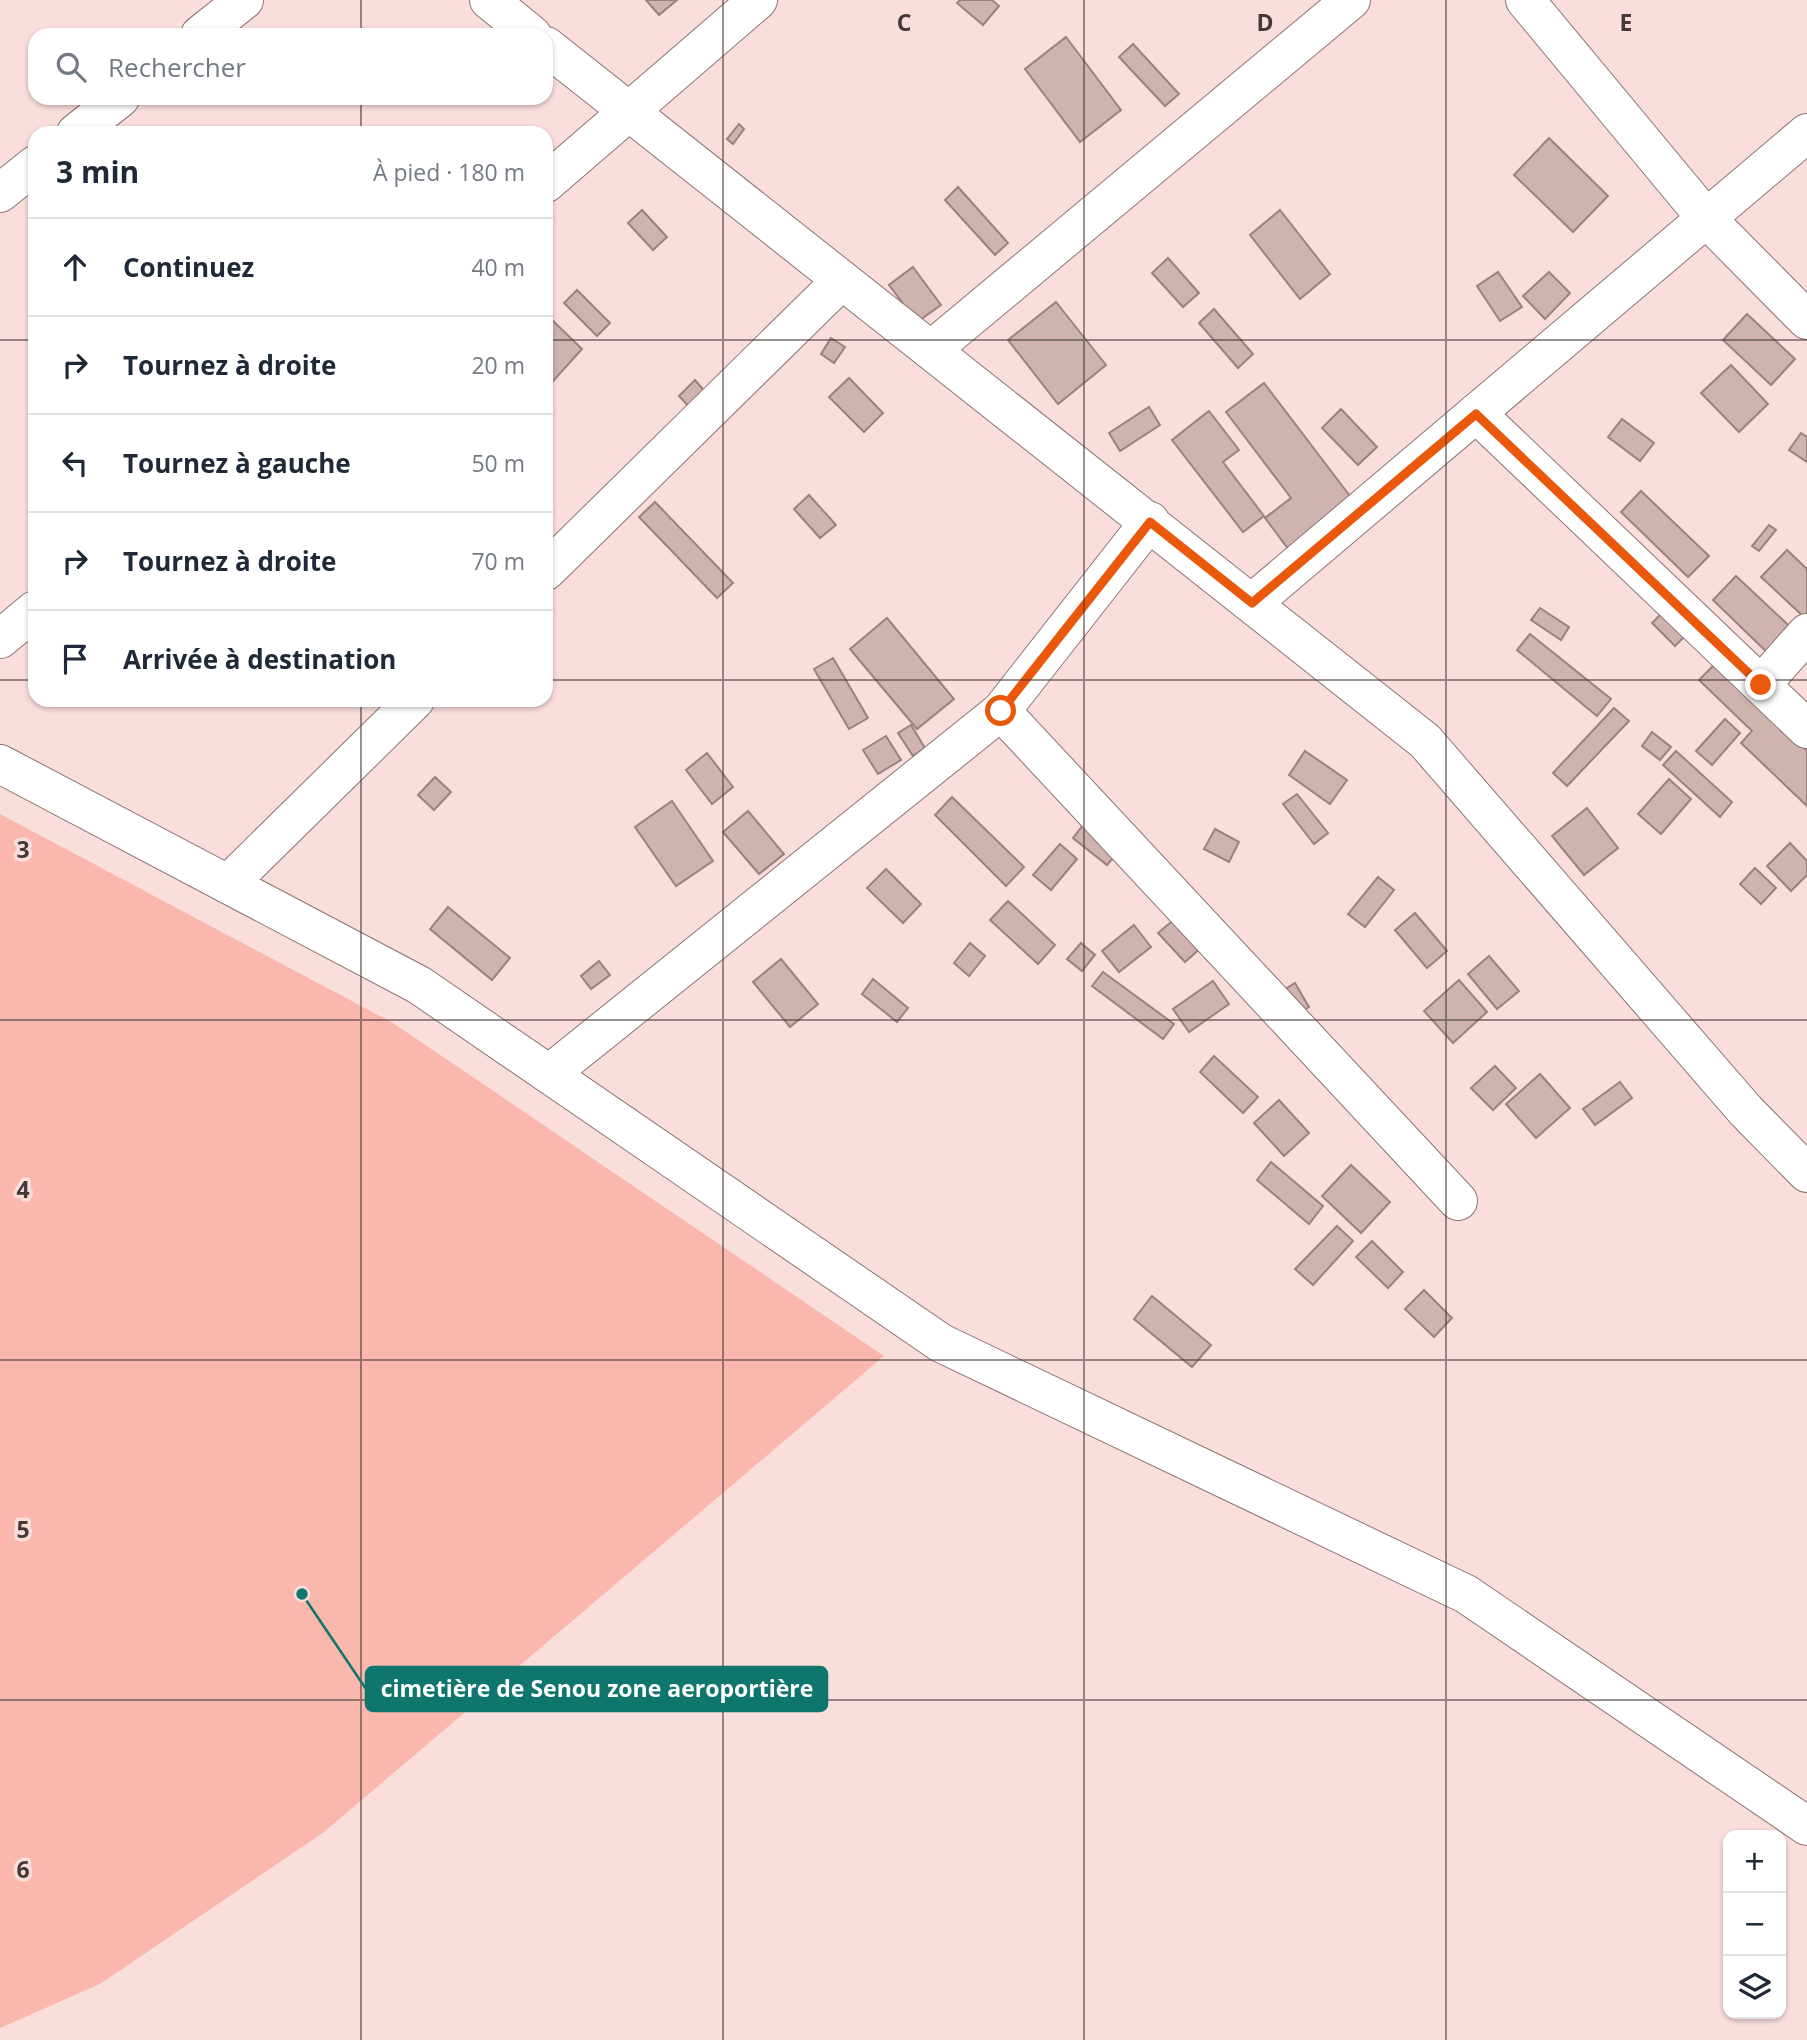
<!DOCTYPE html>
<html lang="fr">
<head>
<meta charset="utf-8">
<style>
	body { margin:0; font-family:"Open Sans",sans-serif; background:#f6f6f7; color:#1f2937 }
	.controls { position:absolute; right:21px; bottom:21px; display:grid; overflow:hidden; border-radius:14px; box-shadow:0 2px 5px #0004 }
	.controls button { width:63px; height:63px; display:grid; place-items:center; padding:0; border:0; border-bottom:2px solid #e0e1e3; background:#fff; color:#1f2937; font:35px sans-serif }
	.stop { position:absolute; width:21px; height:21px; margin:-16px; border:5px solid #ea580c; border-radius:50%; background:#fff }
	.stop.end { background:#ea580c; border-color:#fff; box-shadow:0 2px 7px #0008 }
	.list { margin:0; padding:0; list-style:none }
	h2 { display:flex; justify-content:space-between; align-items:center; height:91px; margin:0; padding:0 28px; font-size:30px }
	h2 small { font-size:23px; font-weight:400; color:#747a83 }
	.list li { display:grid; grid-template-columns:46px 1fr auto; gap:21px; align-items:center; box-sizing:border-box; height:98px; padding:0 28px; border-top:2px solid #e0e1e3 }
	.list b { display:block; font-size:26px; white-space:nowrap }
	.list em { font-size:23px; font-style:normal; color:#747a83 }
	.icon { flex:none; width:38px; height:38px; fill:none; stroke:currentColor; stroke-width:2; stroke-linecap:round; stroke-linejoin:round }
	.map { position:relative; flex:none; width:1807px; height:2040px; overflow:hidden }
	.search { position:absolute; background:#fff; box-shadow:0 2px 5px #0004; left:28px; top:28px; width:525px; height:77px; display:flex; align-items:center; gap:18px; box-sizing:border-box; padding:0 24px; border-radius:21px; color:#747a83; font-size:26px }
	.panel { position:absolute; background:#fff; box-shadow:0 2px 5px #0004; left:28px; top:126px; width:525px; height:581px; border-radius:21px }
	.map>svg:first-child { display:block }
</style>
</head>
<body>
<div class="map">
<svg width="1807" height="2040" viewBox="0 0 1807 2040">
	<rect width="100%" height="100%" fill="#fadedb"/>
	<path fill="#fab7ae" d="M 0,814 L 393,1023 L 884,1356 L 324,1832 L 100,1984 L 0,2028 Z"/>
	<g fill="#ceb3af" stroke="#9b827f" stroke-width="2">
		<path d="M 646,0 L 677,0 L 659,15 Z"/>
		<path d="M 960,0 L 992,0 L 999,6 L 983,25 L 957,3 Z"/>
		<path d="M 1066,37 L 1121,110 L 1080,142 L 1025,69 Z"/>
		<path d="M 1133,44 L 1179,94 L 1165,106 L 1119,57 Z"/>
		<path d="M 739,124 L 744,129 L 733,144 L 727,139 Z"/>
		<path d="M 1549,138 L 1608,196 L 1573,232 L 1514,175 Z"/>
		<path d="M 958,187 L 1008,243 L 995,255 L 945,200 Z"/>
		<path d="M 642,210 L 667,237 L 653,250 L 628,223 Z"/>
		<path d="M 1280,210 L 1330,274 L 1300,299 L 1250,235 Z"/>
		<path d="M 1168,258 L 1199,293 L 1183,307 L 1152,273 Z"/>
		<path d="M 913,267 L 941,305 L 917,322 L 889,285 Z"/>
		<path d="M 1498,272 L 1522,307 L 1500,321 L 1477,286 Z"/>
		<path d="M 1549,272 L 1570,293 L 1545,319 L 1523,296 Z"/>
		<path d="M 577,290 L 610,323 L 597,336 L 564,303 Z"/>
		<path d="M 1056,302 L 1106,365 L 1058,404 L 1008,340 Z"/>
		<path d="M 1214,309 L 1253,354 L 1238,368 L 1199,323 Z"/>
		<path d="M 546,314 L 582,349 L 546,389 Z"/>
		<path d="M 1747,314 L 1795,359 L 1771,385 L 1723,340 Z"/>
		<path d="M 831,338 L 845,347 L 834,363 L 821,354 Z"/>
		<path d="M 1731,365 L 1768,404 L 1739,432 L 1701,393 Z"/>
		<path d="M 849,378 L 883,413 L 864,432 L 829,397 Z"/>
		<path d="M 695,380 L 707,394 L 691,409 L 679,396 Z"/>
		<path d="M 1264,383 L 1353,500 L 1289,550 L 1265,518 L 1291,498 L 1226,412 Z"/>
		<path d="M 1149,407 L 1160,425 L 1120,451 L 1109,433 Z"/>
		<path d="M 1341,409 L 1377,447 L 1358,465 L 1322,428 Z"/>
		<path d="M 1209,411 L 1239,450 L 1223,462 L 1264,516 L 1243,532 L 1172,440 Z"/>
		<path d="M 1622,419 L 1654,443 L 1640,461 L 1608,437 Z"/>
		<path d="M 1801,433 L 1807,437 L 1807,462 L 1789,450 Z"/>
		<path d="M 1641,491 L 1709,556 L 1688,577 L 1621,512 Z"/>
		<path d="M 809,495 L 836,525 L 820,538 L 794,509 Z"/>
		<path d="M 655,502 L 733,583 L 717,598 L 639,517 Z"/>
		<path d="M 1769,525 L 1776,530 L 1759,551 L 1752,546 Z"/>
		<path d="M 1787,550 L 1807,569 L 1807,614 L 1804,617 L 1761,577 Z"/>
		<path d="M 1736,576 L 1800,636 L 1776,661 L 1713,600 Z"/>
		<path d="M 1540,608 L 1569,627 L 1561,640 L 1531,620 Z"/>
		<path d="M 1664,611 L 1687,634 L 1675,646 L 1652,623 Z"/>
		<path d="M 887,618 L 954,699 L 917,729 L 850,649 Z"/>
		<path d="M 1530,634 L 1611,699 L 1597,716 L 1517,650 Z"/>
		<path d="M 833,658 L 868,718 L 849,729 L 814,669 Z"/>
		<path d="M 1715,664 L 1807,751 L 1807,806 L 1741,743 L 1752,731 L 1699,680 Z"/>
		<path d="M 1614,708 L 1629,721 L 1567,786 L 1553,773 Z"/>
		<path d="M 1725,719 L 1740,733 L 1712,765 L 1696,751 Z"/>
		<path d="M 911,725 L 925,748 L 913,756 L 898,733 Z"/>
		<path d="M 1652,732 L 1671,747 L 1660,760 L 1642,746 Z"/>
		<path d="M 886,736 L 901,760 L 878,774 L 863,750 Z"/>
		<path d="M 1305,751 L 1347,780 L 1330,804 L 1289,775 Z"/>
		<path d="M 1676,751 L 1732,802 L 1720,817 L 1663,765 Z"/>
		<path d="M 707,753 L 733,787 L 712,804 L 686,770 Z"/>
		<path d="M 435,777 L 451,792 L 434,810 L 418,795 Z"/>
		<path d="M 1669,779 L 1691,799 L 1661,834 L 1638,814 Z"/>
		<path d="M 1297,794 L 1328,833 L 1314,844 L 1283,804 Z"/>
		<path d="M 952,797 L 1024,867 L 1006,886 L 935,815 Z"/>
		<path d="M 672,801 L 713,861 L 676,886 L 635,827 Z"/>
		<path d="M 1587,808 L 1618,848 L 1584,875 L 1552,836 Z"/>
		<path d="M 748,811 L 784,854 L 759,874 L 723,832 Z"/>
		<path d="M 1086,821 L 1121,849 L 1107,865 L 1073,838 Z"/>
		<path d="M 1215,829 L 1239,842 L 1229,862 L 1204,849 Z"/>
		<path d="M 1790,843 L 1807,861 L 1807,875 L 1791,891 L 1767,866 Z"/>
		<path d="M 1060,844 L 1077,859 L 1051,890 L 1033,875 Z"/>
		<path d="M 1755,868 L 1776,888 L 1761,904 L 1740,884 Z"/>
		<path d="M 886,869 L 921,904 L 903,923 L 867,888 Z"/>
		<path d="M 1378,877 L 1394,890 L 1365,927 L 1348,914 Z"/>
		<path d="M 1008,901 L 1055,945 L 1038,964 L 990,920 Z"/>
		<path d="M 448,907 L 510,958 L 492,980 L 430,929 Z"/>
		<path d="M 1415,913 L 1447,951 L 1427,968 L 1395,930 Z"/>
		<path d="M 1177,917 L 1203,946 L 1185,962 L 1158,933 Z"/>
		<path d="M 1134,925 L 1151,947 L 1119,972 L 1102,951 Z"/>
		<path d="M 970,943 L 985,956 L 969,976 L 954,963 Z"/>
		<path d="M 1081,943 L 1095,955 L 1082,971 L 1067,959 Z"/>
		<path d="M 1489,956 L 1519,991 L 1497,1009 L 1468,974 Z"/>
		<path d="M 781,959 L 818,1004 L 790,1027 L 753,982 Z"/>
		<path d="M 599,961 L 610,975 L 591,989 L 581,976 Z"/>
		<path d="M 1103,972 L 1174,1024 L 1163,1039 L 1092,986 Z"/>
		<path d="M 873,979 L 908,1008 L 897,1022 L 862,994 Z"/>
		<path d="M 1459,980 L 1487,1012 L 1453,1043 L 1424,1011 Z"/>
		<path d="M 1213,981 L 1229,1004 L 1189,1032 L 1173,1009 Z"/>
		<path d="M 1295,983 L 1309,1007 L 1286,1021 L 1271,998 Z"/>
		<path d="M 1214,1056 L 1258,1097 L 1243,1113 L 1200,1072 Z"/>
		<path d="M 1495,1066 L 1516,1088 L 1493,1110 L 1471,1088 Z"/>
		<path d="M 1540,1074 L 1570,1108 L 1536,1138 L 1506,1104 Z"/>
		<path d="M 1620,1082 L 1632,1098 L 1595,1125 L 1583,1109 Z"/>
		<path d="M 1279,1100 L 1309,1133 L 1284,1156 L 1254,1123 Z"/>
		<path d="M 1271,1162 L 1323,1206 L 1309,1224 L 1257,1180 Z"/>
		<path d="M 1351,1165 L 1390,1202 L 1361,1233 L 1322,1196 Z"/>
		<path d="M 1337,1226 L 1353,1241 L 1313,1285 L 1295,1269 Z"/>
		<path d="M 1372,1241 L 1403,1272 L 1388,1288 L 1356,1257 Z"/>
		<path d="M 1424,1290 L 1452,1318 L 1434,1337 L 1405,1309 Z"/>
		<path d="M 1152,1296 L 1211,1345 L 1192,1367 L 1134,1319 Z"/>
	</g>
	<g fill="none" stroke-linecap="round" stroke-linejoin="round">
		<defs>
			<g id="street">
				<path d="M 489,0 L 532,35"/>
				<path d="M 1525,0 L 1706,218 L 1807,320"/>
				<path d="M 200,35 L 244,0"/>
				<path d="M 546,46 L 1425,741 L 1746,1111 L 1807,1173"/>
				<path d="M 76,133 L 120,98"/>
				<path d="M 546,183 L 758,0"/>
				<path d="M 0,193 L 35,165"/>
				<path d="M 931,350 L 1351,0"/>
				<path d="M 1476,413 L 1807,729"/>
				<path d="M 546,571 L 842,280"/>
				<path d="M 1252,603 L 1807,133"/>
				<path d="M 0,639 L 35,610"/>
				<path d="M 1761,685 L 1807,633"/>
				<path d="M 1001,711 L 1458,1201"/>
				<path d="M 0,764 L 419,985 L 941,1343 L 1466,1594 L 1807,1826"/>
				<path d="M 228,884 L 415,700"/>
				<path d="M 549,1074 L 1001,711 L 1150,521"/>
			</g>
		</defs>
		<use href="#street" stroke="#8c7471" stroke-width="40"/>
		<use href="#street" stroke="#fff" stroke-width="38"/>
	</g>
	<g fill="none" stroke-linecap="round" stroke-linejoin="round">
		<path stroke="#ea580c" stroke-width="9" d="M 1001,711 L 1150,522 L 1252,603 L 1476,414 L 1761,685"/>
	</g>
	<path fill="none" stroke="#433937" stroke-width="2" stroke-opacity="0.55" d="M 361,0 L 361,35M 723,0 L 723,2040M 1084,0 L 1084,2040M 1446,0 L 1446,2040M 361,98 L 361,133M 0,340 L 35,340M 546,340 L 1807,340M 0,680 L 35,680M 546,680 L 1807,680M 361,700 L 361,2040M 0,1020 L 1807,1020M 0,1360 L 1807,1360M 0,1700 L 1807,1700"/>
	<g font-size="23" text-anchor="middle" font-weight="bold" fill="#433937" stroke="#fadedb" stroke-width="7" stroke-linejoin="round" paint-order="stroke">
		<text x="904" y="31">C</text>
		<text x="1265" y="31">D</text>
		<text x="1626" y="31">E</text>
		<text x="23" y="858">3</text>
		<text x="23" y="1198">4</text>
		<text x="23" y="1538">5</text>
		<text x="23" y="1878">6</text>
	</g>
	<path fill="none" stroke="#0f766e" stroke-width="2.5" d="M302 1594L366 1689"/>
	<circle fill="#0f766e" stroke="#fadedb" stroke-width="2.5" cx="302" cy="1594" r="7"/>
	<rect fill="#0f766e" stroke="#0f766e" stroke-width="2.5" x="366" y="1667" width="461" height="44" rx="7"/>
	<g font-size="23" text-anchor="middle" font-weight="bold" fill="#fff">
		<text x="597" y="1697">cimetière de Senou zone aeroportière</text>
	</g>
</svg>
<div class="controls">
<button>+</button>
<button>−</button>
<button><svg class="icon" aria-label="layers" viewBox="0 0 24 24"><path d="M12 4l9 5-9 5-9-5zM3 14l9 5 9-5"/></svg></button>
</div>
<div class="stop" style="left:1001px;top:711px"></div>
<div class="stop end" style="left:1761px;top:685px"></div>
<div class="search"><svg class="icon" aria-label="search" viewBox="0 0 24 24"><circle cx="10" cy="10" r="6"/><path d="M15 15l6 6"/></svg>Rechercher</div>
<section class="panel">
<h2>3 min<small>À pied · 180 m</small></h2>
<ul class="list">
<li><svg class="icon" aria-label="ahead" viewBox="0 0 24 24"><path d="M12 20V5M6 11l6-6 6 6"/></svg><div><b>Continuez</b></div><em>40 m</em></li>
<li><svg class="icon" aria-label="right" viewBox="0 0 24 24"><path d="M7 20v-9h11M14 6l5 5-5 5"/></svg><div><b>Tournez à droite</b></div><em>20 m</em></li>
<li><svg class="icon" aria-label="left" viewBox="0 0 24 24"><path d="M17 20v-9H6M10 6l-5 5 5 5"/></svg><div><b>Tournez à gauche</b></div><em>50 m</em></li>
<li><svg class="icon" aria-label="right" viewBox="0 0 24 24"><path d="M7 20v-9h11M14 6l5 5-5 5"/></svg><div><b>Tournez à droite</b></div><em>70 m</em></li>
<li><svg class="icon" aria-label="arrive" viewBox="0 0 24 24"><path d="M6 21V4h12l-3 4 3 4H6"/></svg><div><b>Arrivée à destination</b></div></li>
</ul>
</section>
</div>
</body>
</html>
